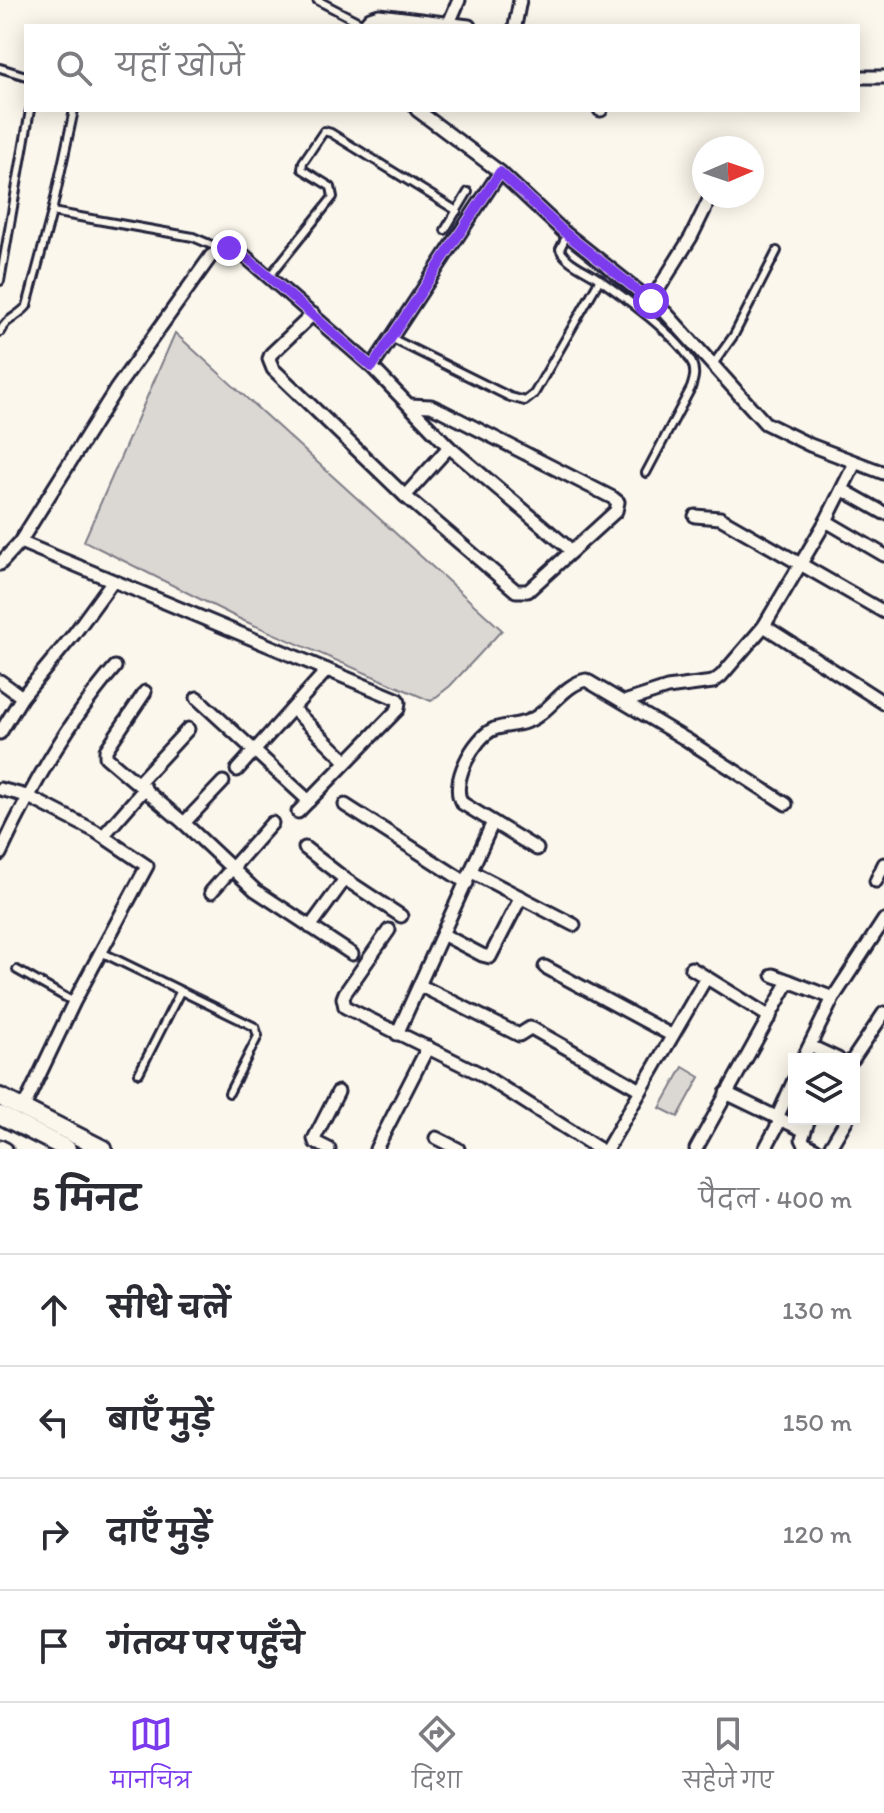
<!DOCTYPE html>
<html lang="hi">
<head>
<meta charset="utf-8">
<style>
	body { margin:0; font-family:Itim,"Playpen Sans Deva",sans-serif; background:#f7f7f7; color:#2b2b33 }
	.controls { position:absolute; right:24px; bottom:24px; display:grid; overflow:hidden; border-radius:0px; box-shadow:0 4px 20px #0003 }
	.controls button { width:72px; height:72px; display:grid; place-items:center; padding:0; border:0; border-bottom:2px solid #e1e1e2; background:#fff; color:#2b2b33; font:40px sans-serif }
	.compass { position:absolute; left:692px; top:136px; width:72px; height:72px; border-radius:50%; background:#fff; box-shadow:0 4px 20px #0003; rotate:88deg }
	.stop { position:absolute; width:24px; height:24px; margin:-18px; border:6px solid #7c3aed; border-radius:50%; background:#fff }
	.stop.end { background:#7c3aed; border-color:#fff; box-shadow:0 2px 8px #0008 }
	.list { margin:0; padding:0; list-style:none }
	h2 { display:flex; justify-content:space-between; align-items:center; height:104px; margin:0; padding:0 32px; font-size:34px }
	h2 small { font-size:26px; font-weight:400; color:#7c7c81 }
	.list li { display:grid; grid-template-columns:52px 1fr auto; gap:24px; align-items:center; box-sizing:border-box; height:112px; padding:0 32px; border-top:2px solid #e1e1e2 }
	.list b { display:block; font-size:30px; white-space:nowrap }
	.list em { font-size:26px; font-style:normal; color:#7c7c81 }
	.icon { flex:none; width:44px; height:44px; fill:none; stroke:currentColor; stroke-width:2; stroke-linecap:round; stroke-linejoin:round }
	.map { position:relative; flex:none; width:884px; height:1149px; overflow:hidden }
	.search { position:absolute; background:#fff; box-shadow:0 4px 20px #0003; left:24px; right:24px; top:24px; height:88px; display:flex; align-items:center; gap:20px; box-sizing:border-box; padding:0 28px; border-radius:0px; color:#7c7c81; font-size:30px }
	.sheet { height:552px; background:#fff }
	nav { display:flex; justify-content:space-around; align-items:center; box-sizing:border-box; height:112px; border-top:2px solid #e1e1e2; background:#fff; font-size:22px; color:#7c7c81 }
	nav a { display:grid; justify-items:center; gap:4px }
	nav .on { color:#7c3aed }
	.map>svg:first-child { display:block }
</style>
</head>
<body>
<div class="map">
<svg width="884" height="1149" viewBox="0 0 884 1149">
	<rect width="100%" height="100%" fill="#fbf7ec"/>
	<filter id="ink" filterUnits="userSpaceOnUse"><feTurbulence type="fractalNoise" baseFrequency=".0125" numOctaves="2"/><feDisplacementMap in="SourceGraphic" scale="16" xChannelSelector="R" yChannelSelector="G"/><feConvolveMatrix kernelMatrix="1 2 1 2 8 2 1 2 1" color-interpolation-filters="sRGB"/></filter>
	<g filter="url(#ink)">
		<g fill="#dbd8d3" stroke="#7e7d87" stroke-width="2">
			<path d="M 175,333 L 502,630 L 450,686 L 431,701 L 242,620 L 84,541 Z"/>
			<path d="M 683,1067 L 700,1077 L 678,1117 L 660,1108 Z"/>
		</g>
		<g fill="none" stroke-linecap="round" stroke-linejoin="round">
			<defs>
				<g id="lane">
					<path d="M 317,0 L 363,24"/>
					<path d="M 0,68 L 26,76"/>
					<path d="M 52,212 L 193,237 L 221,249"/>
					<path d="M 445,230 L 468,192"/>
					<path d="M 567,235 L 560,249 C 566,263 587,270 599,279 C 622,295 681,339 692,363 C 696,372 694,379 691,388 L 646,473"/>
					<path d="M 269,277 L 333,197 L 331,187 L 302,169 L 303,162 L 324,131 L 331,133 L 457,211"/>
					<path d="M 0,281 L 30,110"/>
					<path d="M 0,332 C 6,318 18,317 27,306 L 52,212 L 74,110"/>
					<path d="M 391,338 L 510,397 L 525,401 L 534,394 L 600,279"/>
					<path d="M 714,363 L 734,335 L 777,251"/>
					<path d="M 101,952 L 255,1027 L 258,1036 L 229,1093"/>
					<path d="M 17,970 L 74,1002"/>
					<path d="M 139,1073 L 180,992"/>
				</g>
				<g id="street">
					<path d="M 449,23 L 459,0"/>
					<path d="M 363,26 L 370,18 L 379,15 L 469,26"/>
					<path d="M 515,26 L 520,0"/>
					<path d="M 858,77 L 884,77"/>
					<path d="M 417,110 L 500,172 L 564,232 L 666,313 L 765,423 L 810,445 L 884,473"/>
					<path d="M 600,110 L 601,110"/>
					<path d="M 651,301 L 691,237 L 711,196"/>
					<path d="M 313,314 L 271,354 L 269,359 L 273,369 L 405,496 L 516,591 L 528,591 L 616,511 L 618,502 L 613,498 L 442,411 L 431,406 L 409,405"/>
					<path d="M 372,367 L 500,172"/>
					<path d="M 843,490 L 884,513"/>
					<path d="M 405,496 L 449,447"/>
					<path d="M 695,516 L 720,518 L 884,612"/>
					<path d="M 826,521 L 884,555"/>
					<path d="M 20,542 L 397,699 L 399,702 L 398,709 L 298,812"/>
					<path d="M 0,564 L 20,542 L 116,389 L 211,256 C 221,249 227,247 239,251 L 372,367 L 449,447 L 572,551"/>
					<path d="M 764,626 L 884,703"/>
					<path d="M 0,681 L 22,697"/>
					<path d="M 145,692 L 106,750 L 106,757 L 184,823 L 255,890 L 352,954"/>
					<path d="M 197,698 L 309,801"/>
					<path d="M 624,702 L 667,688 L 713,682 L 721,676 L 764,626 L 826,521 L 855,463"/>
					<path d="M 293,709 L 346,761"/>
					<path d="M 0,733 L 22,697 L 74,634 L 112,582"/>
					<path d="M 237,770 L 327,670"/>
					<path d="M 139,782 L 188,729"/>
					<path d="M 0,789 L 27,796 L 95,831 L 147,866 L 74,1002 L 23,1109"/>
					<path d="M 345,805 L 467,883"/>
					<path d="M 184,823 L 223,782"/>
					<path d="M 103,836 L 145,788"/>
					<path d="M 305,848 L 345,879 L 401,916"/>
					<path d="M 537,849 L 462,803 C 449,784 474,737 494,729 C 508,724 523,726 536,717 C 553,706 566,684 586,680 L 687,740 L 786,804"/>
					<path d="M 0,854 C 31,787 67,723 115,667"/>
					<path d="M 472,872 L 574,925"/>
					<path d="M 876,881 L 884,864"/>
					<path d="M 211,892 L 272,823"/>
					<path d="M 310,927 L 345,879"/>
					<path d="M 389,930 L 345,993 L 343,998 L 345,1007 L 481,1074 L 599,1149"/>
					<path d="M 444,935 L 482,955 L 490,957 L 521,897"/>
					<path d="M 545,967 L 671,1035"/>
					<path d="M 691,968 L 770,1017"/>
					<path d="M 773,975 L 833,998"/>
					<path d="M 421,986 L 519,1035 L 530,1028 L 533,1029 L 641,1090"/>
					<path d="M 397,1034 L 493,822"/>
					<path d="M 810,1046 L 838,1059"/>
					<path d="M 803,1059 L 833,998 L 884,920"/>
					<path d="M 853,1059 L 884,1013"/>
					<path d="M 726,1093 L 803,1130"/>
					<path d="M 777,1118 L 794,1080"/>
					<path d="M 809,1119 L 802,1139 L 804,1143 L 815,1149"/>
					<path d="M 436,1138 L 458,1149"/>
					<path d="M 0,1146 L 6,1149"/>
					<path d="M 329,1149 L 315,1142 L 314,1139 L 338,1092"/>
					<path d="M 376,1149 L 428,1047"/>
					<path d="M 607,1149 L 706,978"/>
					<path d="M 696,1149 L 789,981"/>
					<path d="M 765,1149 L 781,1119"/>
					<path d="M 829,1149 L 847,1119"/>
				</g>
				<g id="secondary">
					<path d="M 0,1097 L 103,1149"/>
					<path d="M 0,1115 L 67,1149"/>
				</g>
			</defs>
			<use href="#lane" stroke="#22223b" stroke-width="12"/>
			<use href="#street" stroke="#22223b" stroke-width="17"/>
			<use href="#secondary" stroke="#22223b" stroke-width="22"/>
			<use href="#lane" stroke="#fbf7ec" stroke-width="6"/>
			<use href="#street" stroke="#fbf7ec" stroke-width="11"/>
			<use href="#secondary" stroke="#fbf7ec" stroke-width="16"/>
		</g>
	</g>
	<g fill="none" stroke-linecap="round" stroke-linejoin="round" filter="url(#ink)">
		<path stroke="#7c3aed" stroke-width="10" d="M 229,248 L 239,251 L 372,367 L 500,172 L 564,232 L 651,301"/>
	</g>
</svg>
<div class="controls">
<button><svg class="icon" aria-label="layers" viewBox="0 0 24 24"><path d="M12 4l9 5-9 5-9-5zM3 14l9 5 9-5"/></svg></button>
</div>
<svg class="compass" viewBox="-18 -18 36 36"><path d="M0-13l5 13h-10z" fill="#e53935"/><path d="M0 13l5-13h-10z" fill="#7c7c81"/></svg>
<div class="stop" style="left:651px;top:301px"></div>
<div class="stop end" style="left:229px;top:248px"></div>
<div class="search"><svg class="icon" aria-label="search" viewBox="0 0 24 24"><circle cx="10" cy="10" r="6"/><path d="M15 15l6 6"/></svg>यहाँ खोजें</div>
</div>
<section class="sheet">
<h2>5 मिनट<small>पैदल · 400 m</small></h2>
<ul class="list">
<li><svg class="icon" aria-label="ahead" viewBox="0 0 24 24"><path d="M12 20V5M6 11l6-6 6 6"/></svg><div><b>सीधे चलें</b></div><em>130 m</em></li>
<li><svg class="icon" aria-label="left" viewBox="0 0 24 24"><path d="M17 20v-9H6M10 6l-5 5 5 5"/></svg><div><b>बाएँ मुड़ें</b></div><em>150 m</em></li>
<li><svg class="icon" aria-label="right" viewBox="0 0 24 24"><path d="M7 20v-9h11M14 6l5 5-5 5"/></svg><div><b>दाएँ मुड़ें</b></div><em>120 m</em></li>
<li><svg class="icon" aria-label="arrive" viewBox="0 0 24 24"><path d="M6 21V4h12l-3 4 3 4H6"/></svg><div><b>गंतव्य पर पहुँचे</b></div></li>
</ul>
</section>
<nav>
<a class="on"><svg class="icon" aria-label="map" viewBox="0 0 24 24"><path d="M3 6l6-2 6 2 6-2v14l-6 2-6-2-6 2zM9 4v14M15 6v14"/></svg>मानचित्र</a>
<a><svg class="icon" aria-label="directions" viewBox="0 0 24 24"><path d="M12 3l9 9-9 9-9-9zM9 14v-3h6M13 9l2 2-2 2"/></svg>दिशा</a>
<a><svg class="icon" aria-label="saved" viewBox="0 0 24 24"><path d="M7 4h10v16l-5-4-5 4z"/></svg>सहेजे गए</a>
</nav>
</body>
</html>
